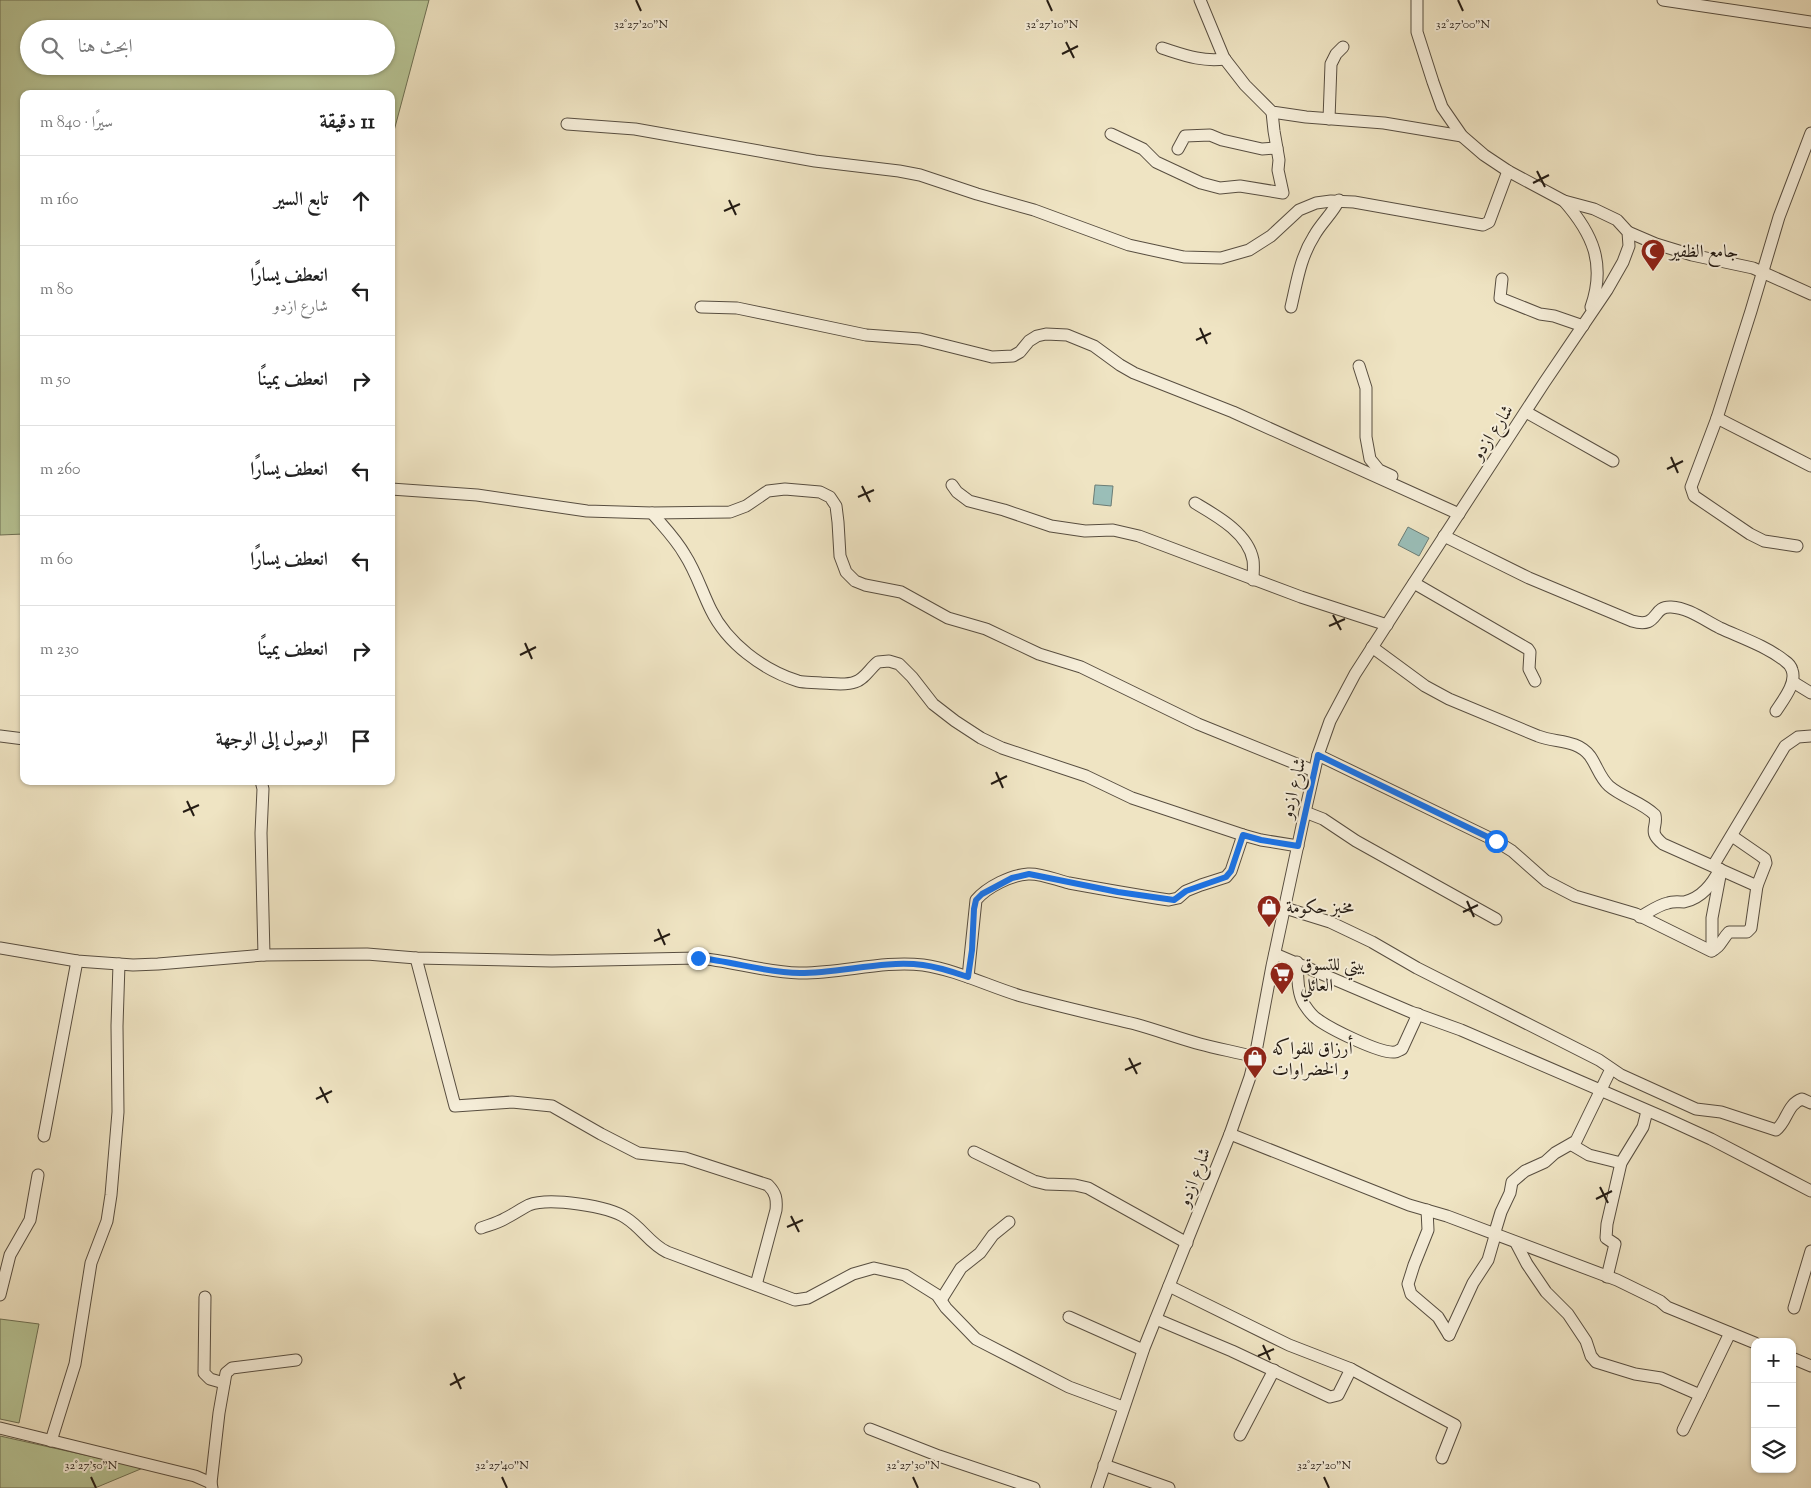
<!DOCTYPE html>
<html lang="ar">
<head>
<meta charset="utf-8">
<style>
	body { margin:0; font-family:"Sorts Mill Goudy",Amiri,serif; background:#f6f6f6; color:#222; direction:rtl }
	.controls { position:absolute; right:15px; bottom:15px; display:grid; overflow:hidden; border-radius:10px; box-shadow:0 1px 4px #0004 }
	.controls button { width:45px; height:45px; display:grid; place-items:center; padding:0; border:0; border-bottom:1px solid #e0e0e0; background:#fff; color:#222; font:25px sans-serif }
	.stop { position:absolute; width:15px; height:15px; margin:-11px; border:4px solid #1a73e8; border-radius:50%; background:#fff }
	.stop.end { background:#1a73e8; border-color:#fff; box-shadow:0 1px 5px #0008 }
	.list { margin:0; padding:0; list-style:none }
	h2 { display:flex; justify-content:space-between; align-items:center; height:65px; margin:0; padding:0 20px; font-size:21px }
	h2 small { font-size:16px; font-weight:400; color:#767676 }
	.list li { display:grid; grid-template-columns:32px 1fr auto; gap:15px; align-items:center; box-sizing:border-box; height:90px; padding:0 20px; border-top:1px solid #e0e0e0 }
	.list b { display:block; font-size:19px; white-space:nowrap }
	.list p { margin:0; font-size:16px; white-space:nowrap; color:#767676 }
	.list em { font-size:16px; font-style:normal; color:#767676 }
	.icon { flex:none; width:28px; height:28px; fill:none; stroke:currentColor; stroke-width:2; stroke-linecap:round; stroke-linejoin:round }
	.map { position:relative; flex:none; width:1811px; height:1488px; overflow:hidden; direction:ltr }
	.search { position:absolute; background:#fff; box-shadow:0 1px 4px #0004; left:20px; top:20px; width:375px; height:55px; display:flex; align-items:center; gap:12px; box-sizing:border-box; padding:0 18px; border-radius:28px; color:#767676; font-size:19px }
	.panel { position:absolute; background:#fff; box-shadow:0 1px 4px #0004; left:20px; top:90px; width:375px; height:695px; border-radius:10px; direction:rtl }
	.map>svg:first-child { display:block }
</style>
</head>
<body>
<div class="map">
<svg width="1811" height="1488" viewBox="0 0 1811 1488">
	<rect width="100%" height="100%" fill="#efe4c3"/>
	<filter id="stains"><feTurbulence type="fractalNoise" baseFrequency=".004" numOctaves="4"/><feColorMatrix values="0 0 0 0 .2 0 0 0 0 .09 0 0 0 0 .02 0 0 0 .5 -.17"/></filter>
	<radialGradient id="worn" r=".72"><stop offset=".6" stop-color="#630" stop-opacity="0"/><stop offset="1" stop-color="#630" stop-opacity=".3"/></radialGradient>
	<g fill="#b7c495" stroke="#6e7054" fill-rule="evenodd">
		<path d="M 0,0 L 429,0 L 391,142 L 391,94 L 24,94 L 24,534 L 0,535 ZM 29,29 L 386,29 L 386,66 L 29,66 Z"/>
		<path d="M 0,1319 L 39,1324 L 19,1423 L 0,1419 Z"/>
		<path d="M 0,1436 L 143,1468 L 95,1488 L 0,1488 Z"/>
	</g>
	<g fill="#9abeb8" stroke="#6b7d76">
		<path d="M 1095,485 L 1113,486 L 1111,506 L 1093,504 Z"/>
		<path d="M 1408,527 L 1429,538 L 1419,556 L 1398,545 Z"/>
	</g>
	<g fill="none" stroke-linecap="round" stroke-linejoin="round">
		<defs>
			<g id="minor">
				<path d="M 1200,0 L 1224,58 L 1245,85 L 1272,112 L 1306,117 L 1384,123 L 1462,136"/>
				<path d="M 1663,0 L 1811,22"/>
				<path d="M 1162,48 C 1184,55 1201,62 1225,59"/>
				<path d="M 1329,119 L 1331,64 L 1336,54 L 1343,47"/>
				<path d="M 567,124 L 635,129 L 815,161 L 899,171 L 920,175 L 977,194 L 1034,210 L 1129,245 L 1184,257 L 1221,258 L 1249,250 L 1271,236 L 1299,210 L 1316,203 L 1331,201 L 1354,202 L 1483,225 L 1489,222 L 1508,171"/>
				<path d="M 1111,134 L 1143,149 L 1156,162 L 1201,183 L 1220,188 L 1240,186 L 1283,193 L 1278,170 L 1279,160 L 1274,131 L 1272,112"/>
				<path d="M 1178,149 L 1185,136 L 1210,135 L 1222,140 L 1262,149 L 1277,148"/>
				<path d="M 1564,201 C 1593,234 1606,264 1591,307"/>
				<path d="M 1628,232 L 1656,244 L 1692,255 L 1753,268 L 1811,294"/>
				<path d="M 1502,279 L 1500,298 L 1540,314 L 1554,316 L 1583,326"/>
				<path d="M 701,307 L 737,308 L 866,335 L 920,339 L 992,357 L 1013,356 L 1020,352 L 1029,341 L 1037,336 L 1046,334 L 1067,335 L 1094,346 L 1120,365 L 1134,373 L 1233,412 L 1459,514"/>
				<path d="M 1291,307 C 1297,282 1300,258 1314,236 C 1321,223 1333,213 1339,200"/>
				<path d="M 1359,366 L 1366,388 L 1366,437 L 1370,459 L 1379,470 L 1392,476"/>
				<path d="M 1526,412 L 1613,461"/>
				<path d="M 1717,418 L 1811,466"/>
				<path d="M 952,485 L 957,492 L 969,501 L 1004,510 L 1051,526 L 1085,531 L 1113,530 L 1139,536 L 1301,597 L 1387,625"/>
				<path d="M 391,489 L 477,495 L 587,511 L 652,513 L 730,512 L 746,506 L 768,491 L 785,489 L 820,492 L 830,497 L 836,506 L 838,522 L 840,556 L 846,572 L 855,581 L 865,585 L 901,592 L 948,618 L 986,629 L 1039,654 L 1081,667 L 1198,724 L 1314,771"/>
				<path d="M 1195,503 C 1217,516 1248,533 1253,560 C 1254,566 1253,573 1253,580"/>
				<path d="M 652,513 C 663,526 676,539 685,555 C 696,572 702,592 711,610 C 727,643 763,670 798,681 C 805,683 813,682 821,683 C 831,683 845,686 855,682 C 865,679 870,668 878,662 L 889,661 L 899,664 L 912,677 L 933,704 L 955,721 L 981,738 L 1002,748 L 1086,776 L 1132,798 L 1243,835 L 1261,840 L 1298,846"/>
				<path d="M 1444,536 L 1529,578 L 1632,621 C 1660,629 1651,606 1671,607 C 1689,608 1704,620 1720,628 C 1742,638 1766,646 1785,661 C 1788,663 1791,666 1792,670 C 1797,683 1783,700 1776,711"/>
				<path d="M 1797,546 L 1764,541 L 1750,534 L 1694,496 L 1691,487 L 1717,418 L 1751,311 L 1779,217 L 1811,133"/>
				<path d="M 1414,583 L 1528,649 L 1530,652 L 1529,669 L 1535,681"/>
				<path d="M 1372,647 L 1425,686 L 1449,699 L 1538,736 C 1556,743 1577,739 1590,756 C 1597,766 1600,778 1609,786 C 1623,798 1642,802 1655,815 C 1658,828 1647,831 1663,844 L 1757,886"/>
				<path d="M 1793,682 L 1811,693"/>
				<path d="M 0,736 L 24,739"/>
				<path d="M 1318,755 L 1496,841 L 1512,851 L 1546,881 L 1575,896 L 1636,914 L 1711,951 C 1720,948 1722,939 1729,932 L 1747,932 L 1751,928 L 1757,886 L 1766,863 L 1765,859 L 1761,856 L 1732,836"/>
				<path d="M 261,781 L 263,789 L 261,833 L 264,955"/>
				<path d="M 1305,812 L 1323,819 L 1356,841 L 1496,919"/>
				<path d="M 1713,866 L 1785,746 L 1798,737 L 1811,736"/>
				<path d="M 1285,908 L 1330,922 L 1372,942 L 1417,968 L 1599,1060 L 1621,1075 L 1696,1109 L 1721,1112 L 1776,1130 C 1787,1122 1787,1104 1802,1099 L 1811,1103"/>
				<path d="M 1640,917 C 1649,912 1658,905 1668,903 C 1673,901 1679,902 1684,902 C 1702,898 1712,884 1720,869"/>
				<path d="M 0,948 L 77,961 L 133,965 L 158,964 L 264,955 L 367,954 L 416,958 L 552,961 L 698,958 C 732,961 764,972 799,973 C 840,974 882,960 923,965 C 957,970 988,986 1021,996 C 1058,1006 1097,1015 1135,1024 C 1157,1030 1178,1038 1200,1044 C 1218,1049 1237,1052 1255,1057"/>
				<path d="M 1712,951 L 1712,918 L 1720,876"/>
				<path d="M 1275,954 L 1411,1012 L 1461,1030 L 1665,1118 L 1711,1139 L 1811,1191"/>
				<path d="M 416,958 L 455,1106 L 512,1102 L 552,1106 L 601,1134 L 638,1153 L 685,1158 L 768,1185 C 776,1193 777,1199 776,1210 L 756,1285"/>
				<path d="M 1297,962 C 1298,976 1297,992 1304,1004 C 1308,1010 1311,1015 1317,1019 C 1329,1028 1380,1054 1395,1052 C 1397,1052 1399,1050 1402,1049 L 1418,1014"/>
				<path d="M 968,977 L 976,900 C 987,887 1011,875 1028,874 C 1041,873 1056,880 1069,883 C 1102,889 1136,895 1169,900 L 1178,898 L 1186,891 L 1201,885 L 1226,877 L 1231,871 L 1243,835"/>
				<path d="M 1230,1134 L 1409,1205 L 1447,1216 L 1617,1280 L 1660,1301 L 1667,1307 L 1755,1343"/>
				<path d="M 44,1136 L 77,961"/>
				<path d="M 1572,1145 L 1589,1155 L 1621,1163"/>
				<path d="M 974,1152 L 1034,1181 L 1046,1184 L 1075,1185 L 1088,1188 L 1187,1243"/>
				<path d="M 1427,1210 L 1428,1230 L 1414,1265 L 1408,1284 L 1411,1294 L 1438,1317 L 1449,1335"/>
				<path d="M 481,1228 C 489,1225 498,1223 506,1218 C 514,1214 521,1209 529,1205 C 549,1197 609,1206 626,1218 C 642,1228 650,1244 667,1252 L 795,1300 L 808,1298 L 853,1274 L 874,1268 L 905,1275 L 937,1295 L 946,1308 L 976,1339 L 1069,1387 L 1123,1407"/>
				<path d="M 1494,1235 L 1501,1212 L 1510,1193 L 1512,1182 L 1525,1171 L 1545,1162 L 1555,1153 L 1576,1141 L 1611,1069"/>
				<path d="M 1516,1243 L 1527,1264 L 1546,1292 L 1568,1314 L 1586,1341 L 1591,1356 L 1596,1362 L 1635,1374 L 1661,1378 L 1700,1395"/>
				<path d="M 1607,1277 L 1615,1244 L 1606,1238 L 1607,1224 L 1621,1163 L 1643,1127 L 1647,1111"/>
				<path d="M 1169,1286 L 1289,1345 L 1351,1369 L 1455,1425 L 1442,1458"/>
				<path d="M 0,1295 L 10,1255 L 30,1220 L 38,1175"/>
				<path d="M 205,1297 L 204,1373 L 210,1379 L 224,1383"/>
				<path d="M 941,1300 L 961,1268 L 980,1253 L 993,1235 L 1009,1222"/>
				<path d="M 1794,1308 L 1811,1251"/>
				<path d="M 1069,1317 L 1143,1350"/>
				<path d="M 1156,1319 L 1232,1351 L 1330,1397 L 1338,1395 L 1351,1369"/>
				<path d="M 1449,1335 L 1473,1283 L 1488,1260 L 1495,1236"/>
				<path d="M 1792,1358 L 1811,1366"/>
				<path d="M 0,1428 L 195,1476 L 211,1483 L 212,1488"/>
				<path d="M 870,1429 L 939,1456 L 1034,1488"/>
				<path d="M 1683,1430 L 1730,1333"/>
				<path d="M 1240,1435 L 1274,1370"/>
				<path d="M 51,1441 L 75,1364 L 91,1263 L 107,1221 L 111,1195 L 118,1112 L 117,1026 L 119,964"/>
				<path d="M 1104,1465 L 1169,1488"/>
				<path d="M 211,1483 L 219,1413 L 226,1373 L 232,1368 L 296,1360"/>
				<path d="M 1097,1488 L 1144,1348 L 1230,1134 L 1250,1077 L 1255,1057 L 1272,966 L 1305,812 L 1318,755 L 1330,721 L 1355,674 L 1404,598 L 1544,383 L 1607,290 L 1623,262 L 1629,246 L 1628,232 L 1617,220 L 1594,209 L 1564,201 L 1508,171 L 1484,155 L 1462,136 L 1442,107 L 1433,82 L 1417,32 L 1417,0"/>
			</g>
		</defs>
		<use href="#minor" stroke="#584e40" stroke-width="13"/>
		<use href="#minor" stroke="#f5edd8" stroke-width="11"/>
	</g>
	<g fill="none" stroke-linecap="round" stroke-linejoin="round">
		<path stroke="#1a73e8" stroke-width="6" d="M 698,958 C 732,961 766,973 800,973 C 841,973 883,960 923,965 C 939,967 953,972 968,977 L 972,950 L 974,909 L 976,900 L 982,894 L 1012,878 L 1029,874 L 1118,892 L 1174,900 L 1186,891 L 1226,877 L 1231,871 L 1243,835 L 1261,840 L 1298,846 L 1318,755 L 1496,841"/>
	</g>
	<path fill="none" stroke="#251c14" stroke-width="2" d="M 636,0 L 641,11M 1047,0 L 1052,11M 1458,0 L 1463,11M 1066,42 L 1074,58M 1062,54 L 1078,46M 1537,171 L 1545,187M 1533,183 L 1549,175M 729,200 L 736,215M 724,211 L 740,204M 1200,328 L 1207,344M 1196,340 L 1211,333M 1671,457 L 1678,473M 1667,469 L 1683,461M 862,486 L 870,502M 858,497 L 874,490M 1333,615 L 1341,630M 1329,626 L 1345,619M 525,643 L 532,659M 520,655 L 536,647M 996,772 L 1003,788M 991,784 L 1007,776M 187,801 L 194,816M 183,812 L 199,805M 1467,901 L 1474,917M 1463,912 L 1478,905M 658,929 L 665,945M 654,941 L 670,934M 1129,1058 L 1137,1074M 1125,1070 L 1141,1063M 320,1087 L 328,1103M 316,1099 L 332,1091M 1600,1187 L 1608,1203M 1596,1199 L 1612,1191M 791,1216 L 799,1232M 787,1227 L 803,1220M 1263,1345 L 1270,1360M 1258,1356 L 1274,1349M 454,1373 L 461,1389M 450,1385 L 465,1377M 91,1477 L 96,1488M 502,1477 L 507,1488M 913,1477 L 918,1488M 1324,1477 L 1329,1488"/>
	<defs>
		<symbol id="mosque-pin" viewBox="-11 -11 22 30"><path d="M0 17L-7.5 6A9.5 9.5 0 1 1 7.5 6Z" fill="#8f2418" stroke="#f5edd8"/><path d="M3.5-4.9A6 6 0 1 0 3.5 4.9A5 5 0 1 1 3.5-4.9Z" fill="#fff"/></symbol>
		<symbol id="shop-pin" viewBox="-11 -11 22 30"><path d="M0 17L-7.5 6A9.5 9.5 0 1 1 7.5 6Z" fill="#8f2418" stroke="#f5edd8"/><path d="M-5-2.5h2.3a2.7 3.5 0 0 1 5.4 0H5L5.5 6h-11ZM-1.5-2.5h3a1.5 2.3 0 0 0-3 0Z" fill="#fff"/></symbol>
		<symbol id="supermarket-pin" viewBox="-11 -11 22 30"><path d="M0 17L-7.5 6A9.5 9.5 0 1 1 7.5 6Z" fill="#8f2418" stroke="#f5edd8"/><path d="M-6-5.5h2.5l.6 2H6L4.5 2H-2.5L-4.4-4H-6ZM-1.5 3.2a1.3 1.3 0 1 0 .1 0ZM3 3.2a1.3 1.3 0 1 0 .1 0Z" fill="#fff"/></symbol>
	</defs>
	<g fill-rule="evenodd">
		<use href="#mosque-pin" x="1639" y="237" width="28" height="38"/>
		<use href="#shop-pin" x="1255" y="893" width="28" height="38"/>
		<use href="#supermarket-pin" x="1268" y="960" width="28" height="38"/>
		<use href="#shop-pin" x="1241" y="1044" width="28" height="38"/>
	</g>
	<g text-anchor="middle" stroke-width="4" stroke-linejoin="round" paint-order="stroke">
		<g font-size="18" fill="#251c14" stroke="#f5edd8" text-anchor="start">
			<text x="1670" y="257">جامع الظفير</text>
			<text x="1286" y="913">مخبز حكومة</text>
			<text x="1300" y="970">بيتي للتسوق<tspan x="1300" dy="21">العائلي</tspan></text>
			<text x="1272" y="1054">أرزاق للفواكه<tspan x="1272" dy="21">و الخضراوات</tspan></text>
		</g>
		<g font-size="18" fill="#251c14" stroke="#f5edd8">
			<text transform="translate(1492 432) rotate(-57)" y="6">شارع ازدو</text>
			<text transform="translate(1293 788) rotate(-77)" y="6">شارع ازدو</text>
			<text transform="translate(1194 1177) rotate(-69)" y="6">شارع ازدو</text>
		</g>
	</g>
	<g font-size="12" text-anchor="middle" fill="#251c14" stroke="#f5edd8" stroke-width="4" stroke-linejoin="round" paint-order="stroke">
		<text x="1463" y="28">32°27'00"N</text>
		<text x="641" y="28">32°27'20"N</text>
		<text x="1052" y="28">32°27'10"N</text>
		<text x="91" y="1469">32°27'50"N</text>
		<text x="502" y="1469">32°27'40"N</text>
		<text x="913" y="1469">32°27'30"N</text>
		<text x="1324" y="1469">32°27'20"N</text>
	</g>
	<rect width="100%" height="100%" filter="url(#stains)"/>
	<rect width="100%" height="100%" fill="url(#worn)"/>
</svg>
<div class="controls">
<button>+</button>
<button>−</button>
<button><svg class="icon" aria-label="layers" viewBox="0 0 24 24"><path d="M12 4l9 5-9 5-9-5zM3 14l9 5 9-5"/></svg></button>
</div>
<div class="stop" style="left:1496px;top:841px"></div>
<div class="stop end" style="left:698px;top:958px"></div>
<div class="search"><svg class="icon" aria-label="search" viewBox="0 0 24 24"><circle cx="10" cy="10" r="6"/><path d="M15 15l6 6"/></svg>ابحث هنا</div>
<section class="panel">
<h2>11 دقيقة<small>سيرًا · 840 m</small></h2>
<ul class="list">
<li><svg class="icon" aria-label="ahead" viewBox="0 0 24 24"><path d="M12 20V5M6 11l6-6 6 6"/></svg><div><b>تابع السير</b></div><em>160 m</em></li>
<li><svg class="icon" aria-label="left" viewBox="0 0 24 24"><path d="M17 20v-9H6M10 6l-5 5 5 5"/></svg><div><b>انعطف يسارًا</b><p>شارع ازدو</p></div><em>80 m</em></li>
<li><svg class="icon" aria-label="right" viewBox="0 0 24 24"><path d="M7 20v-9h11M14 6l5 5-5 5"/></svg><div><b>انعطف يمينًا</b></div><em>50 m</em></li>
<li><svg class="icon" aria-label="left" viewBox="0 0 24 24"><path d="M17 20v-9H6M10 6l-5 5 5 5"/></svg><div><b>انعطف يسارًا</b></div><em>260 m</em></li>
<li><svg class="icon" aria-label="left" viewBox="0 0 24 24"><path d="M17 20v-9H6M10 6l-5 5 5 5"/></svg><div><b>انعطف يسارًا</b></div><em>60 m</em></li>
<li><svg class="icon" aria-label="right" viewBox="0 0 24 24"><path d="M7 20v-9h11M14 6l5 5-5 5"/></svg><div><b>انعطف يمينًا</b></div><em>230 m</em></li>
<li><svg class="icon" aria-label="arrive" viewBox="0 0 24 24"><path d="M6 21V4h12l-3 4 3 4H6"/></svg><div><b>الوصول إلى الوجهة</b></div></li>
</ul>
</section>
</div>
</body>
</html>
